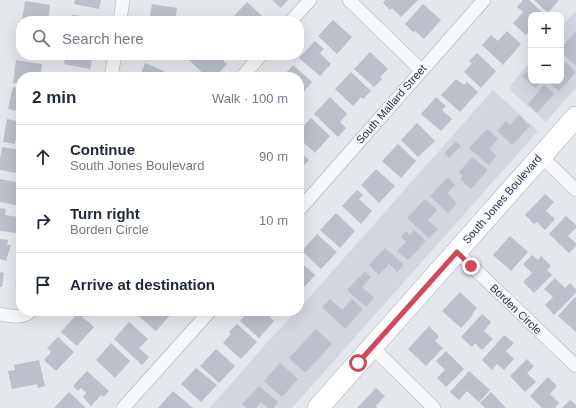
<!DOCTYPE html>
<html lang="en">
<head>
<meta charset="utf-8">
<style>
	body { margin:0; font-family:Helvetica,sans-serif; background:#f2f2f3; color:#1f2937 }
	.controls { position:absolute; right:12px; top:12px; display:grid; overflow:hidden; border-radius:8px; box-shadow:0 4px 16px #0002 }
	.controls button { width:36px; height:36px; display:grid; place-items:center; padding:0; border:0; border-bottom:1px solid #e0e1e3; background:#fff; color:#1f2937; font:20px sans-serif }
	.stop { position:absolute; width:12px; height:12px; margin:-9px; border:3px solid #d1495b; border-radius:50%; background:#fff }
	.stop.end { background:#d1495b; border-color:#fff; box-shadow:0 1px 4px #0008 }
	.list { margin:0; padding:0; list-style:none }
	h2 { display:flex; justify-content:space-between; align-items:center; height:52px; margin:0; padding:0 16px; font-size:17px }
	h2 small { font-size:13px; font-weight:400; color:#747a83 }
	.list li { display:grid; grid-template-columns:26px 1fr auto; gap:12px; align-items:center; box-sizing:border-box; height:64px; padding:0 16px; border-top:1px solid #e0e1e3 }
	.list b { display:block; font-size:15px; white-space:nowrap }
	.list p { margin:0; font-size:13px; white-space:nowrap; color:#747a83 }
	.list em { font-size:13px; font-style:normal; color:#747a83 }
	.icon { flex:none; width:22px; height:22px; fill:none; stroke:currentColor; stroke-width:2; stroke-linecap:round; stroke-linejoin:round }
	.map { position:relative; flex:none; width:576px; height:408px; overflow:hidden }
	.search { position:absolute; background:#fff; box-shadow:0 4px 16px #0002; left:16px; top:16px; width:288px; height:44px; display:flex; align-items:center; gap:10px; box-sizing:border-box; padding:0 14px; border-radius:16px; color:#747a83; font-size:15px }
	.panel { position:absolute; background:#fff; box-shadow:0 4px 16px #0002; left:16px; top:72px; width:288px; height:244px; border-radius:16px }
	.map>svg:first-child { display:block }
</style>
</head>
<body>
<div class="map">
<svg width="576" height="408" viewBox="0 0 576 408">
	<rect width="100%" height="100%" fill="#e4e7ec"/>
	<g fill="#d2d6de">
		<path d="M 576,11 L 576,88 L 546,122 L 512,92 L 510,86 L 531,61 L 531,81 L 561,81 L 561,27 Z"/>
		<path d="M 493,90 L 538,131 L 292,408 L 210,408 L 271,338 L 297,311 L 299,311 L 299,309 Z"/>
	</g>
	<g fill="#bbc0ca">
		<path d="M 75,0 L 101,0 L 99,9 L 74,4 Z"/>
		<path d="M 272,0 L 288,0 L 281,8 Z"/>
		<path d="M 385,0 L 418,0 L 401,17 L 392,8 L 390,10 L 383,3 Z"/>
		<path d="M 523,0 L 529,0 L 544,14 L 543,15 L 531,15 L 531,29 L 526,35 L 513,23 L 523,12 L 517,7 Z"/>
		<path d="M 534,0 L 559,0 L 548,13 Z"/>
		<path d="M 25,1 L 50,5 L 48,21 L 22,21 Z"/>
		<path d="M 247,2 L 265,19 L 264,21 L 234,21 L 231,19 Z"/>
		<path d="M 152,4 L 177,8 L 175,21 L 149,21 Z"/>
		<path d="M 423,4 L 441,20 L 424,39 L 415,31 L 413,32 L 405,24 Z"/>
		<path d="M 72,15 L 98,18 L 98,21 L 72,21 Z"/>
		<path d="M 333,20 L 352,37 L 337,54 L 318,36 Z"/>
		<path d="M 507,31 L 521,44 L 503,65 L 482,45 L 491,35 L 498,41 Z"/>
		<path d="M 575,32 L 576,33 L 576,66 L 561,52 L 561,48 Z"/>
		<path d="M 20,35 L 21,35 L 21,52 L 18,51 Z"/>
		<path d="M 315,41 L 324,49 L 320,53 L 331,64 L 320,76 L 299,58 Z"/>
		<path d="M 370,52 L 388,69 L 380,77 L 382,79 L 374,87 L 354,69 Z"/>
		<path d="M 477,53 L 496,71 L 481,88 L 464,72 L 472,63 L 469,61 Z"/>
		<path d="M 66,55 L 93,55 L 90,69 L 64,64 Z"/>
		<path d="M 156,55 L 171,55 L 170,58 L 156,56 Z"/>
		<path d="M 191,55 L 217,55 L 227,64 L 215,77 L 207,77 L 188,59 Z"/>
		<path d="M 16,60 L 42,64 L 40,77 L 21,77 L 21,84 L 13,83 Z"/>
		<path d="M 566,62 L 576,72 L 559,91 L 548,81 L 561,81 L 561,68 Z"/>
		<path d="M 145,63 L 164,71 L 162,77 L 144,77 L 140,76 Z"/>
		<path d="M 293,65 L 312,82 L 299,97 L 299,77 L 282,77 Z"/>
		<path d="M 529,70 L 531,72 L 531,81 L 542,81 L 535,88 L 522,76 Z"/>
		<path d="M 351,72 L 371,91 L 363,99 L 361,97 L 353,106 L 335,89 Z"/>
		<path d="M 456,79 L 464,85 L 467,82 L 478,92 L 460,112 L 441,95 Z"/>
		<path d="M 544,85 L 554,94 L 537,113 L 528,104 Z"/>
		<path d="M 13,87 L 21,88 L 21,112 L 8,109 Z"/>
		<path d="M 330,97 L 347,114 L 340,122 L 346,128 L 338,137 L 314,114 Z"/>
		<path d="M 436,97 L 446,106 L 442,110 L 452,119 L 441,131 L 421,114 Z"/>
		<path d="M 519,115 L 530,126 L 512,145 L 497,131 L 506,121 L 510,125 Z"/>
		<path d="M 311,118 L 330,136 L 315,153 L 299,138 L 299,131 Z"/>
		<path d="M 7,119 L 21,122 L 21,139 L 16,138 L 15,144 L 3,142 Z"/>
		<path d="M 417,123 L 435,141 L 418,157 L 401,140 Z"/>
		<path d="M 487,129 L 498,139 L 489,149 L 497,156 L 489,165 L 469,148 Z"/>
		<path d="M 456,141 L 461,146 L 449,158 L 444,153 Z"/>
		<path d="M 398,144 L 416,161 L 401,178 L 382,161 Z"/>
		<path d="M 2,147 L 21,150 L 21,174 L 0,170 L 0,159 Z"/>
		<path d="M 299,151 L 309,160 L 299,171 Z"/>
		<path d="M 472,157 L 488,170 L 471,189 L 460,179 L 463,176 L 459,172 Z"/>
		<path d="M 376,169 L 395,186 L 379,203 L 361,185 Z"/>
		<path d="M 448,177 L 455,185 L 447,193 L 457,203 L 448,213 L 430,196 Z"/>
		<path d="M 0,179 L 21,183 L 20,206 L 0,202 Z"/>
		<path d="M 357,190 L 363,195 L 359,199 L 372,211 L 361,224 L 342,206 Z"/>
		<path d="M 545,194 L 554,202 L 546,211 L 555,219 L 545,230 L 537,222 L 534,224 L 525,215 Z"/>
		<path d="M 425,199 L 437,210 L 428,220 L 438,229 L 429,238 L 407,218 Z"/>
		<path d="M 0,208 L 6,209 L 5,215 L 18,217 L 16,233 L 0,231 Z"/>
		<path d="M 336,213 L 355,231 L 340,248 L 320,230 Z"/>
		<path d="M 566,216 L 576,225 L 576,228 L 568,236 L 576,243 L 576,246 L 569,253 L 549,234 Z"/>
		<path d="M 414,230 L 426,241 L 408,260 L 397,251 L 406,242 L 401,237 L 406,231 L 410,235 Z"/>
		<path d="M 317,234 L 337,252 L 321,269 L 302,251 Z"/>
		<path d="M 510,236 L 528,252 L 511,271 L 493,255 Z"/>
		<path d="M 0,239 L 8,240 L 7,245 L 11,245 L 6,261 L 0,259 Z"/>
		<path d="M 385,248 L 404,265 L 397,272 L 389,264 L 379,275 L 369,265 Z"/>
		<path d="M 532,255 L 538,260 L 541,256 L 551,266 L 547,270 L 552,275 L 534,293 L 523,282 L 532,273 L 523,264 Z"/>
		<path d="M 299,261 L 315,275 L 299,293 Z"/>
		<path d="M 365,271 L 371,277 L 362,287 L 374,298 L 366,307 L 347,290 Z"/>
		<path d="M 0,272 L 4,273 L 2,287 L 0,287 Z"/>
		<path d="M 21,276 L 21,289 L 15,283 Z"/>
		<path d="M 555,278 L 565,288 L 570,283 L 576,289 L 576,293 L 554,315 L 545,305 L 553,297 L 544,289 Z"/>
		<path d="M 460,292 L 477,308 L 472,314 L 473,315 L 461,328 L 442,311 Z"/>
		<path d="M 575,297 L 576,298 L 576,332 L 558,316 Z"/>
		<path d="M 330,299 L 342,310 L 352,299 L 363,309 L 345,329 L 322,307 Z"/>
		<path d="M 81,311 L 93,311 L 88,317 Z"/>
		<path d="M 138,311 L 167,311 L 171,314 L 156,331 L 136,314 Z"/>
		<path d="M 249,311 L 264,311 L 274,321 L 259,338 L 240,321 Z"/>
		<path d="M 78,313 L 94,327 L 77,346 L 61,332 Z"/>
		<path d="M 482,314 L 491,322 L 484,331 L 493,339 L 482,350 L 475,343 L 472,347 L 461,337 Z"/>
		<path d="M 129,322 L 148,339 L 139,348 L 149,357 L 142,365 L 114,339 Z"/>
		<path d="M 237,324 L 257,342 L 241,359 L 223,343 L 231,334 L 229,332 Z"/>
		<path d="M 429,326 L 439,336 L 435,341 L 443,348 L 426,366 L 408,349 Z"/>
		<path d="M 316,329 L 332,344 L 305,373 L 289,358 Z"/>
		<path d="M 504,335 L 514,343 L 506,351 L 514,359 L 504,370 L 497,364 L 492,370 L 482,360 Z"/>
		<path d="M 58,337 L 74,352 L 56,371 L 44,360 L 51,352 L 47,348 Z"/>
		<path d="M 111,343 L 130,361 L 115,378 L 96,360 Z"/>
		<path d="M 216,349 L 235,366 L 219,383 L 200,366 Z"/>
		<path d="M 446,351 L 464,369 L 446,387 L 437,378 L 445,370 L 436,361 Z"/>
		<path d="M 527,359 L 534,366 L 527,373 L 536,382 L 525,392 L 510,376 Z"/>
		<path d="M 39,360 L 45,386 L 38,388 L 37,384 L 12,389 L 8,371 L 15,370 L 14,365 Z"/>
		<path d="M 280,363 L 298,379 L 282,397 L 264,381 Z"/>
		<path d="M 196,368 L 217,385 L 201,402 L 181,384 Z"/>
		<path d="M 87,371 L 109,391 L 103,397 L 101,395 L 91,406 L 83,397 L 86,393 L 81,388 L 78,391 L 73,386 Z"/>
		<path d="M 469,371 L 490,390 L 479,402 L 467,391 L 459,400 L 450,392 Z"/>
		<path d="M 548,377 L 557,386 L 550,394 L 559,403 L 555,408 L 542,408 L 530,396 Z"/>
		<path d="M 259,386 L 278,402 L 273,408 L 268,408 L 261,402 L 256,408 L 247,408 L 242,404 Z"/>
		<path d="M 376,388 L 385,396 L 376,406 L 377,408 L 357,408 Z"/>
		<path d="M 173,391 L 193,408 L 158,408 Z"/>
		<path d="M 69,392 L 86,408 L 54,408 Z"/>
		<path d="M 491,392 L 506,408 L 485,408 L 480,403 Z"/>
		<path d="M 570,400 L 576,405 L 576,408 L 562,408 Z"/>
	</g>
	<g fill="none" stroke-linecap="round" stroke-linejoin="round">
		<defs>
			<g id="street">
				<path d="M 349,0 L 421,70"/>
				<path d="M 120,21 L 123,0"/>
				<path d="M 291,21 L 310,0"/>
				<path d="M 111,77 L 115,55"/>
				<path d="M 242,77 L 261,55"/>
				<path d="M 541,156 L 576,190"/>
				<path d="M 299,210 L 484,0"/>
				<path d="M 457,252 L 576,366"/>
				<path d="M 0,314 C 11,316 22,319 31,311"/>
				<path d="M 372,347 L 434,408"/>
				<path d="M 123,408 L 210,311"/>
			</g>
			<path id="primary" d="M 318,408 L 576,117"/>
		</defs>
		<use href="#street" stroke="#a9aeb7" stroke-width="14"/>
		<use href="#primary" stroke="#a3abb8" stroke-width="22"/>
		<use href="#street" stroke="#f7f8fa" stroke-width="13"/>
		<use href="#primary" stroke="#fff" stroke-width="21"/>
	</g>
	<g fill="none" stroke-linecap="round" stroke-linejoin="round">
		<path stroke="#d1495b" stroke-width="5" d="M 358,363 L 457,252 L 471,266"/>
	</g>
	<g text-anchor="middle" stroke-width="3" stroke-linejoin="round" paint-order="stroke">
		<g font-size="11" fill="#2b3445" stroke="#f4f6f9">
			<text transform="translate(391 104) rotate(-49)" y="4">South Mallard Street</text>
			<text transform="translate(502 199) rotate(-49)" y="4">South Jones Boulevard</text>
			<text transform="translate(516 309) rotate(44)" y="4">Borden Circle</text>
		</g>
	</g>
</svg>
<div class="controls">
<button>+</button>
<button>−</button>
</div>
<div class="stop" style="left:358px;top:363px"></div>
<div class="stop end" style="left:471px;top:266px"></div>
<div class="search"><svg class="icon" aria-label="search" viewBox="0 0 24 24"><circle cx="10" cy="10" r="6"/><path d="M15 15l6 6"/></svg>Search here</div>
<section class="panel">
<h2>2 min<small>Walk · 100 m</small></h2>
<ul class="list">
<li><svg class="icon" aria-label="ahead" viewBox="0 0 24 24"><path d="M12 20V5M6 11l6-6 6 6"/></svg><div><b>Continue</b><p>South Jones Boulevard</p></div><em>90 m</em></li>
<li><svg class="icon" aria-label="right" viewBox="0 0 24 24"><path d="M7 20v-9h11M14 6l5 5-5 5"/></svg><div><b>Turn right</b><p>Borden Circle</p></div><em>10 m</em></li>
<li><svg class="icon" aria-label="arrive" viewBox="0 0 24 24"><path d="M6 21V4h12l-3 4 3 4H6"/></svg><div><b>Arrive at destination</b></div></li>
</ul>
</section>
</div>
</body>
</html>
